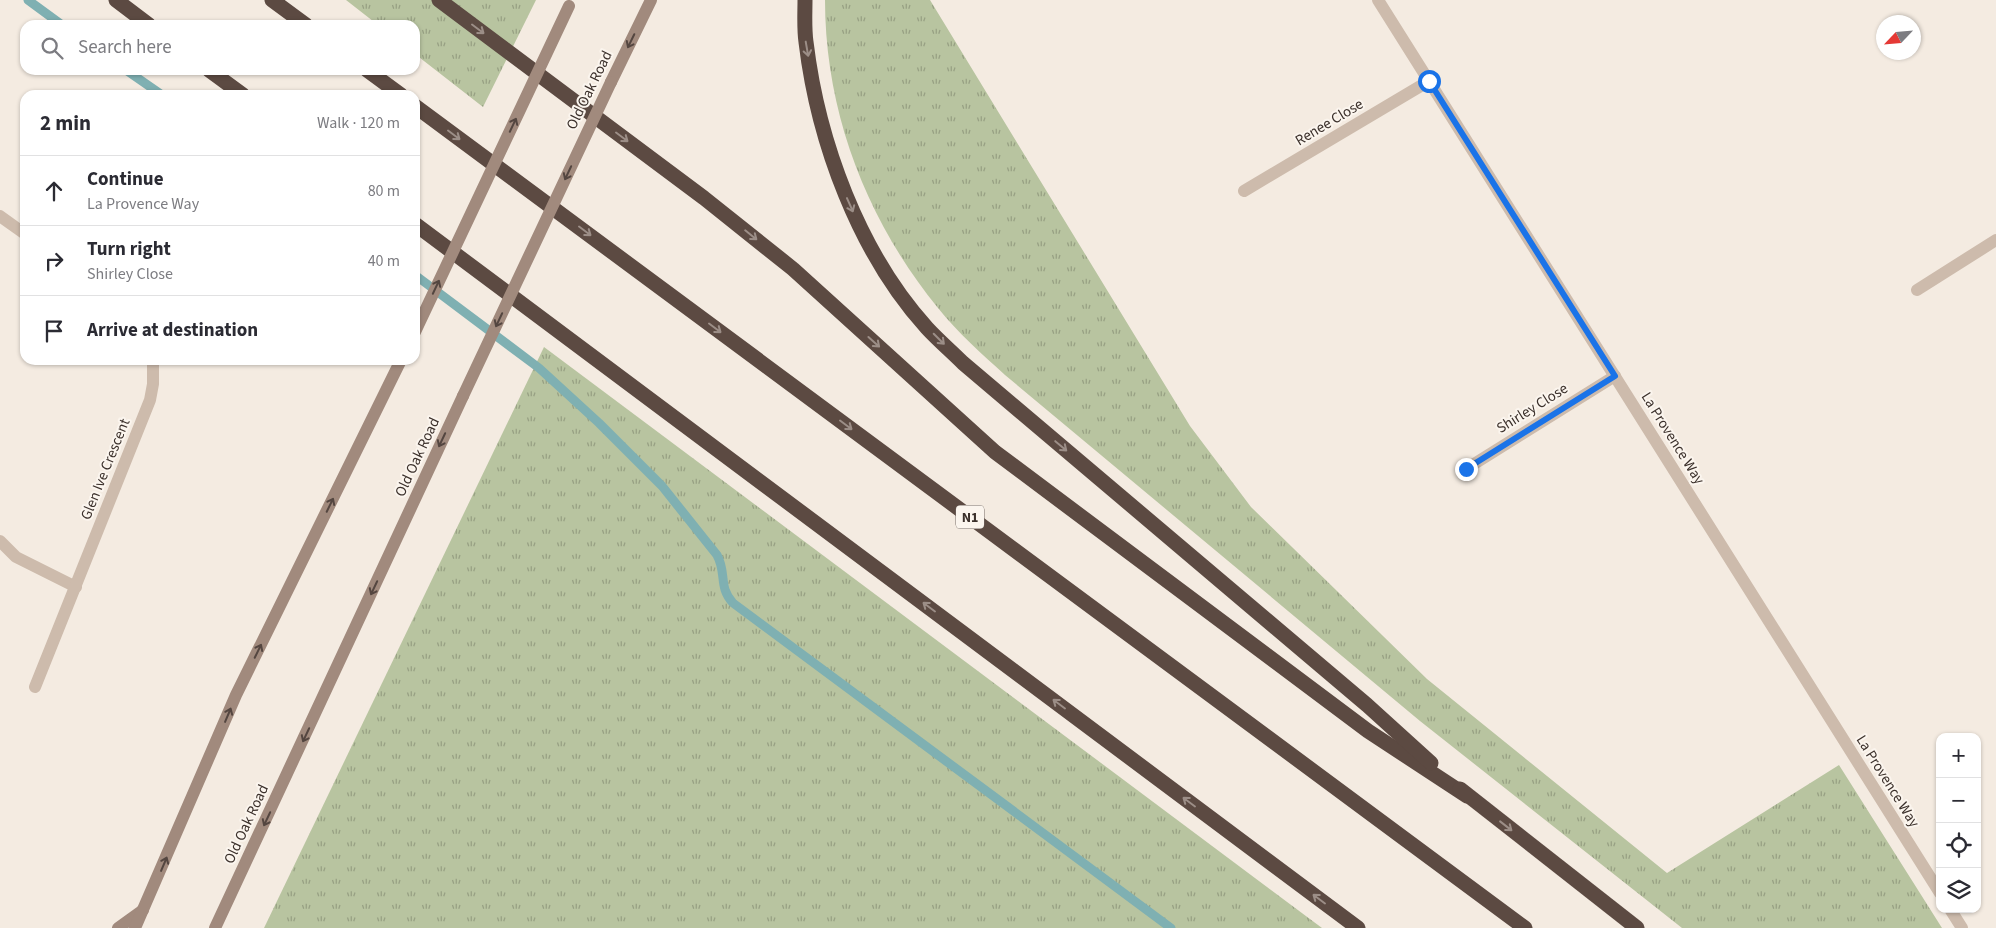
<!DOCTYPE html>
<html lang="en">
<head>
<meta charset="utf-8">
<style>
	body { margin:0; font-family:"Source Sans 3",sans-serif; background:#f2f2f3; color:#2b2b33 }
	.controls { position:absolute; right:15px; bottom:15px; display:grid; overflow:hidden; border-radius:10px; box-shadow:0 1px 4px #0004 }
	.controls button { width:45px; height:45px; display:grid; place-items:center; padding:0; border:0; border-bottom:1px solid #e1e1e2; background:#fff; color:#2b2b33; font:25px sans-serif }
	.compass { position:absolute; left:1876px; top:15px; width:45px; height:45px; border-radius:50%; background:#fff; box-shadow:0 1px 4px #0004; rotate:244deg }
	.stop { position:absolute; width:15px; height:15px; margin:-11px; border:4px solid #1a73e8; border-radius:50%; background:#fff }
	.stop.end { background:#1a73e8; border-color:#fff; box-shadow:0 1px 5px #0008 }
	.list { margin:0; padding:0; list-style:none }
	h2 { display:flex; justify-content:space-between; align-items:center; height:65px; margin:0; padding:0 20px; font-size:21px }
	h2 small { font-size:16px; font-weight:400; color:#7c7c81 }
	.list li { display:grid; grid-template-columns:32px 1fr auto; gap:15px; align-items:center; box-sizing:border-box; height:70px; padding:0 20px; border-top:1px solid #e1e1e2 }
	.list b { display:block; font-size:19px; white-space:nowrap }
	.list p { margin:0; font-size:16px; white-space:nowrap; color:#7c7c81 }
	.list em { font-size:16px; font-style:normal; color:#7c7c81 }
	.icon { flex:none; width:28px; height:28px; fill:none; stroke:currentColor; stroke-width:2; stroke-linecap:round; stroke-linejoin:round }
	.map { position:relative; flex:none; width:1996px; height:928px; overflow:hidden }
	.search { position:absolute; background:#fff; box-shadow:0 1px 4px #0004; left:20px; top:20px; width:400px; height:55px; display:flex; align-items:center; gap:12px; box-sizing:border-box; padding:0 18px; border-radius:15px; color:#7c7c81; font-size:19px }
	.panel { position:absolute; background:#fff; box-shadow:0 1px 4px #0004; left:20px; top:90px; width:400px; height:275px; border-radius:15px }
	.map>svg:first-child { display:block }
</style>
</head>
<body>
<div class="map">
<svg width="1996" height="928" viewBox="0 0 1996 928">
	<defs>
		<pattern id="grass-tufts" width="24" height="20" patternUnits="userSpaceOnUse" patternTransform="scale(1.25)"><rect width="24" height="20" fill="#b8c4a0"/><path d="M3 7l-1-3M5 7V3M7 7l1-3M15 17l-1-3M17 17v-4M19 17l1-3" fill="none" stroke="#97a083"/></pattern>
	</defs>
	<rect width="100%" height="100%" fill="#f4ebe1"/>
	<g fill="url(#grass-tufts)">
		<path d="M 346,0 L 536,0 L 483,107 L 415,54 L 415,25 L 378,25 Z"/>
		<path d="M 825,0 L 930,0 L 1190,426 L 1251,507 L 1427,679 L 1667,873 L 1839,765 L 1942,928 L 1682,928 L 1420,721 L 1005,375 C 982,354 958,333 938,308 C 867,221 825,113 825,0 Z"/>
		<path d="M 544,347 L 1322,928 L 264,928 Z"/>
	</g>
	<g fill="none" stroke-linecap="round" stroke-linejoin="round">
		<g stroke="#7fb0b2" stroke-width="9">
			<path d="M 28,0 L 62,25"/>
			<path d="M 126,70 L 162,95"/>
			<path d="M 415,275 L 539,368 L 599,423 L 662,486 L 717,555 C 727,573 718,587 733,603 L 1171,928"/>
		</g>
		<g stroke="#cdbbac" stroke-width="12">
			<path d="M 1378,0 L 1940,893"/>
			<path d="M 1244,191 L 1429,81"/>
			<path d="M 0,216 L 25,234"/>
			<path d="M 1917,290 L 1996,240"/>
			<path d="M 1466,469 L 1615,376"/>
			<path d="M 0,541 L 16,557 L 76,587"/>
			<path d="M 35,687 L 150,400 L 153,384 L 153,360"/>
			<path d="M 1950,909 L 1962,928"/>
		</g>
		<g stroke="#a18a7d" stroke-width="12">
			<path d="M 611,82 L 651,0"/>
			<path d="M 118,928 L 143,910"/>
			<path d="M 135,928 L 236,695 L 401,360"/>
			<path d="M 215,928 L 463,396"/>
		</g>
		<g stroke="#5c4a42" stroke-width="15">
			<path d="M 116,0 L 149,25"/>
			<path d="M 272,0 L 306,25"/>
			<path d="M 439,0 L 704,198 L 793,269 L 995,452 L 1368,731 L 1467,796"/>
			<path d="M 805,0 C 805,14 804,28 806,42 C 818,142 859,253 927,328 C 938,340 951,351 963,363 L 1367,705 L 1431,763"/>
			<path d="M 209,70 L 243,95"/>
			<path d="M 367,70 L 401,95"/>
			<path d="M 415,106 L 1525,928"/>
			<path d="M 415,224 L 1358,928"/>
			<path d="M 1460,789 L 1637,928"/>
		</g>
		<g stroke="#a18a7d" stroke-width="12">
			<path d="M 415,332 L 569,6"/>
			<path d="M 463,396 L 611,82"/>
		</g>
	</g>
	<defs><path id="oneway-shaft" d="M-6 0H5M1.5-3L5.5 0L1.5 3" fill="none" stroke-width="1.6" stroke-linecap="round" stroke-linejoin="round" transform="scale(1.25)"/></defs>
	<g stroke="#9c8e87">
		<use href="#oneway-shaft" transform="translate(478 29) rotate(37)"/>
		<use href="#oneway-shaft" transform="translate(807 49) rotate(80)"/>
		<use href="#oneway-shaft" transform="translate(454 135) rotate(37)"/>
		<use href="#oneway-shaft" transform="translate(622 137) rotate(37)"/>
		<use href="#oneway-shaft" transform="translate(850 205) rotate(66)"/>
		<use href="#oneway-shaft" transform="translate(585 231) rotate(37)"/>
		<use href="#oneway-shaft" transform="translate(751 235) rotate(39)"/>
		<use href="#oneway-shaft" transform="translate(715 328) rotate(37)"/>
		<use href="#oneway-shaft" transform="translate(939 339) rotate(45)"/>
		<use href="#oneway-shaft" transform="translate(874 342) rotate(42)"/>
		<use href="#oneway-shaft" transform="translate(846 425) rotate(37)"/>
		<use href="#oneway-shaft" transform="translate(1061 446) rotate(40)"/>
		<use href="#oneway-shaft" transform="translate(929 607) rotate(-143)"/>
		<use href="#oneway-shaft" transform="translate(1059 704) rotate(-143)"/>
		<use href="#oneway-shaft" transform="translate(1189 802) rotate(-143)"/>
		<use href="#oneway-shaft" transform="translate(1506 826) rotate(38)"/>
		<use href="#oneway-shaft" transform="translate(1319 899) rotate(-143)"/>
	</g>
	<g stroke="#544640">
		<use href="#oneway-shaft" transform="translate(631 41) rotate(116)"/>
		<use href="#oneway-shaft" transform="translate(513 125) rotate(-65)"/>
		<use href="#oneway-shaft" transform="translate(568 173) rotate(115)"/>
		<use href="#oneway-shaft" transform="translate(436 287) rotate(-65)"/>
		<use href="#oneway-shaft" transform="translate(499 320) rotate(115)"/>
		<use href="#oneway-shaft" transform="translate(442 440) rotate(115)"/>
		<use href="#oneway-shaft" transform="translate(330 505) rotate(-64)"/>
		<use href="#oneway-shaft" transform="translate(374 588) rotate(115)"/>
		<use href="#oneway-shaft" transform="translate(258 651) rotate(-64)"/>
		<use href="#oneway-shaft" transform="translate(228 715) rotate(-67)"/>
		<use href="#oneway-shaft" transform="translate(306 735) rotate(115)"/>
		<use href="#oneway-shaft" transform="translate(267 819) rotate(115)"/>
		<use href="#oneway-shaft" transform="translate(164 864) rotate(-67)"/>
	</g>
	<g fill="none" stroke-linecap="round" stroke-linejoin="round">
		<path stroke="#1a73e8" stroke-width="6" d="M 1429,81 L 1615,376 L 1466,469"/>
	</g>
	<g text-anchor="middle" stroke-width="4" stroke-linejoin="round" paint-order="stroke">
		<rect fill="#fbf5ee" stroke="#756b66" stroke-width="1" x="956" y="505.5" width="28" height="23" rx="4"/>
		<g font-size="14" font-weight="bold" fill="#3b302b">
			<text x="970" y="522">N1</text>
		</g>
		<g font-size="15" fill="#3b302b" stroke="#fbf5ee">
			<text transform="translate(589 90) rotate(-64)" y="5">Old Oak Road</text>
			<text transform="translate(1329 122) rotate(-31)" y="5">Renee Close</text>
			<text transform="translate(1532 408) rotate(-32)" y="5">Shirley Close</text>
			<text transform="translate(1673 438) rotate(58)" y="5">La Provence Way</text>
			<text transform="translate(417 457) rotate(-65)" y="5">Old Oak Road</text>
			<text transform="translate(105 469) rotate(-68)" y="5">Glen Ive Crescent</text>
			<text transform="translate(1888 781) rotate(58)" y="5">La Provence Way</text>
			<text transform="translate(246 824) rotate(-65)" y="5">Old Oak Road</text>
		</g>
	</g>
</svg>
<div class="controls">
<button>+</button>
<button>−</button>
<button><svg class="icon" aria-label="locate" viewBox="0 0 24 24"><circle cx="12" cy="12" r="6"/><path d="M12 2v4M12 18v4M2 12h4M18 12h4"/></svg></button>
<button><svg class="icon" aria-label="layers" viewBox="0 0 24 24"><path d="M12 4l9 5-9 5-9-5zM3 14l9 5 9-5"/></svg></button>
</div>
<svg class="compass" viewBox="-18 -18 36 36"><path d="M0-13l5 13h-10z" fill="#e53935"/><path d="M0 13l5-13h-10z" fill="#7c7c81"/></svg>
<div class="stop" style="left:1429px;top:81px"></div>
<div class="stop end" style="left:1466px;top:469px"></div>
<div class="search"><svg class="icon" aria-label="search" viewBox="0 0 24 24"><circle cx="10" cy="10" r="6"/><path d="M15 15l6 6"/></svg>Search here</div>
<section class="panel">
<h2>2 min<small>Walk · 120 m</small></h2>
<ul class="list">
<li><svg class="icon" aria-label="ahead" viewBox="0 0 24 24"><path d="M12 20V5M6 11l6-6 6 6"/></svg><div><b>Continue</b><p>La Provence Way</p></div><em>80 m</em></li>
<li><svg class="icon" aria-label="right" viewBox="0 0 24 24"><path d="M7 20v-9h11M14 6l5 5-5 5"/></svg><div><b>Turn right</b><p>Shirley Close</p></div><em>40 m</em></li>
<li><svg class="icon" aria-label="arrive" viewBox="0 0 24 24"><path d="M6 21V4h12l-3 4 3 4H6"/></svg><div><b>Arrive at destination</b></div></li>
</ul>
</section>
</div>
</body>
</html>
